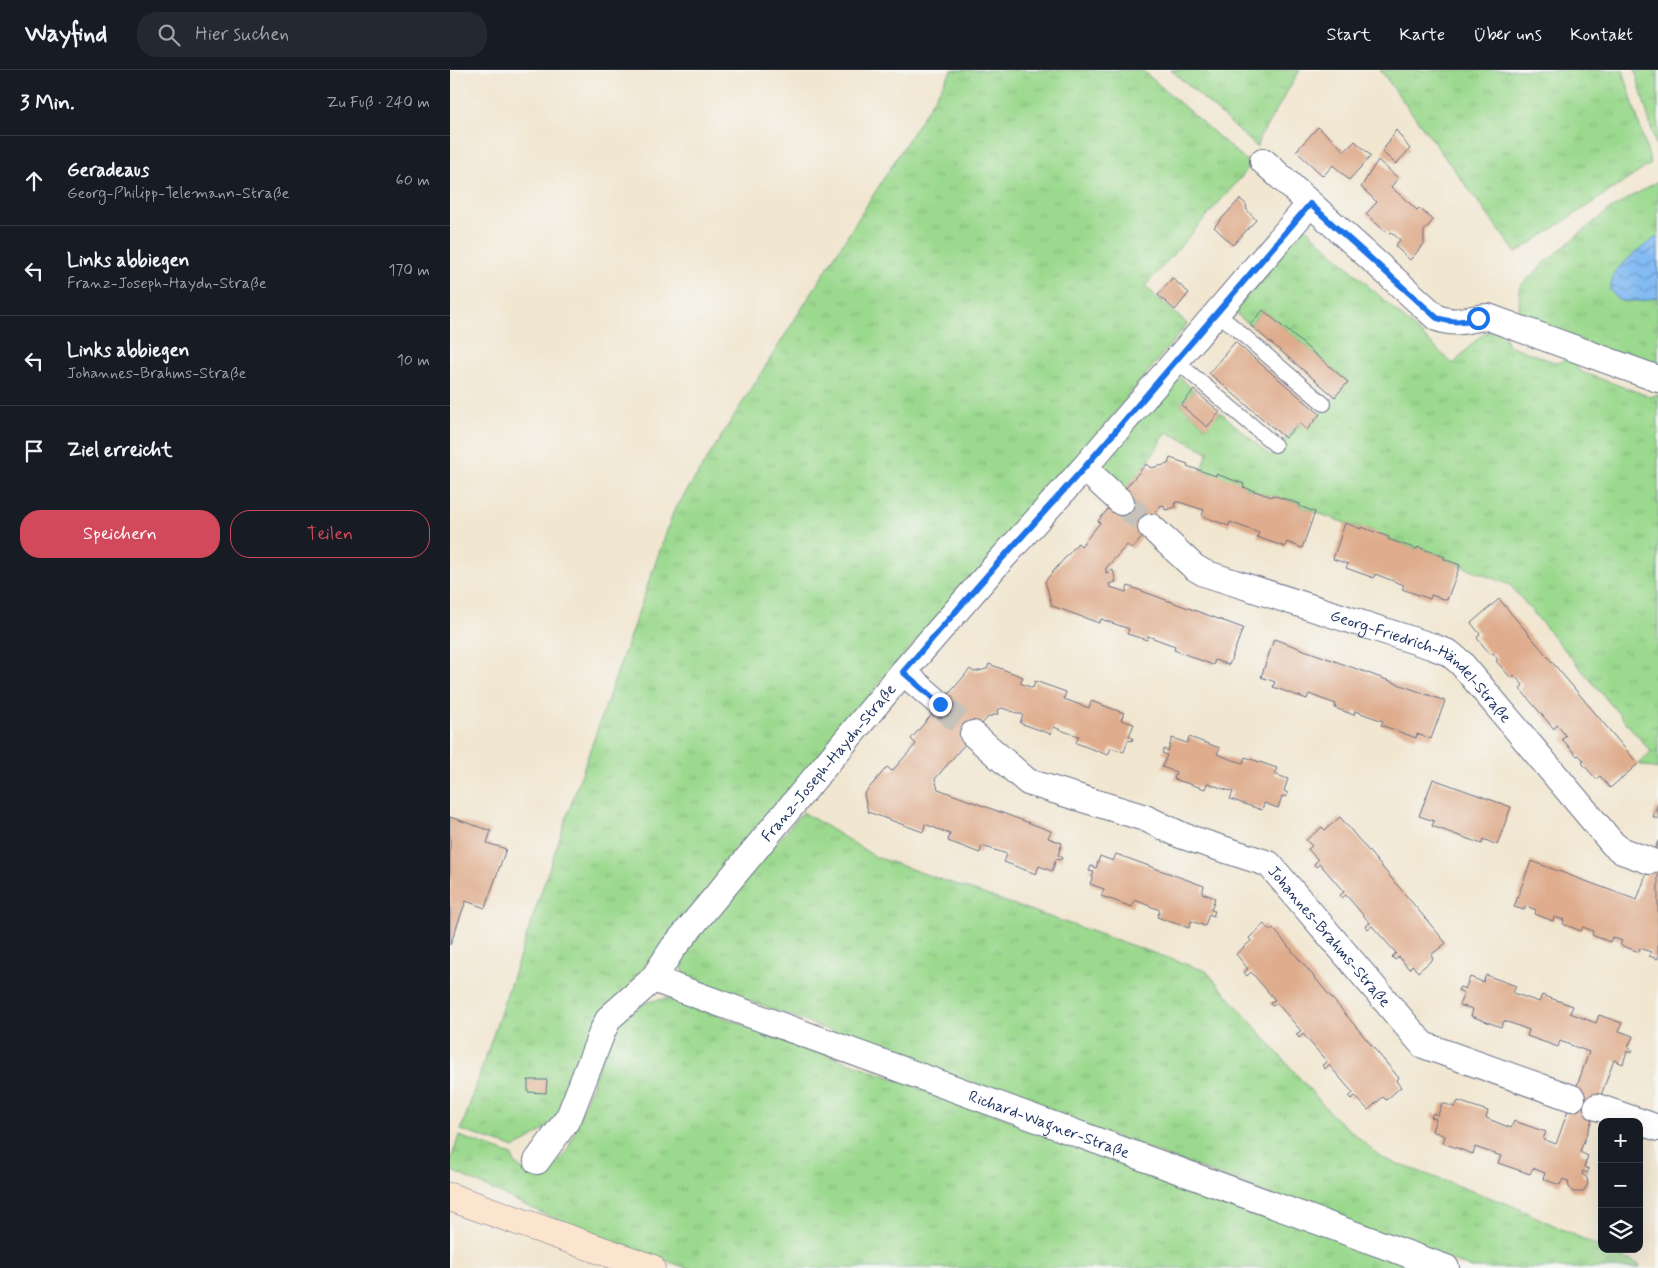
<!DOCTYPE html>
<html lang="de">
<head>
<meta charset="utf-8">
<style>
	body { margin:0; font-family:Mynerve,sans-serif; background:#242831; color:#f1f3f6 }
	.controls { position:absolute; right:15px; bottom:15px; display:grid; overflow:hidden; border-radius:10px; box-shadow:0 5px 20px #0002 }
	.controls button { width:45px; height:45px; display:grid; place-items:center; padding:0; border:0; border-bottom:1px solid #363941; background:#171b24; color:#f1f3f6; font:25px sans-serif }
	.stop { position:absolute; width:15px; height:15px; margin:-11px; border:4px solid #1a73e8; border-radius:50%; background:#fff }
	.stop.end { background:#1a73e8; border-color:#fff; box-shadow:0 1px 5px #0008 }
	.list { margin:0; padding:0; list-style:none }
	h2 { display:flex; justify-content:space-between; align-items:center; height:65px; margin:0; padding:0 20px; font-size:21px }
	h2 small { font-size:16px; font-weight:400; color:#9ea1a6 }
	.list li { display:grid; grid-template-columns:32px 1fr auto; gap:15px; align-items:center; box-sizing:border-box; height:90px; padding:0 20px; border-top:1px solid #363941 }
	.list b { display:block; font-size:19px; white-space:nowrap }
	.list p { margin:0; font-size:16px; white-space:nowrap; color:#9ea1a6 }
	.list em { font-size:16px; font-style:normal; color:#9ea1a6 }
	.actions { display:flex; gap:10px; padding:15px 20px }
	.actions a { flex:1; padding:11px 0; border:1px solid #d1495b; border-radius:20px; text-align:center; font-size:18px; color:#d1495b }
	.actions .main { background:#d1495b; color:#fff }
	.icon { flex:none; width:28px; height:28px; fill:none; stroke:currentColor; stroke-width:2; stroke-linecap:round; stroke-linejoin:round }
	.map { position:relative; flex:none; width:1208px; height:1198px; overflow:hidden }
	header { display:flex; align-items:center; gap:30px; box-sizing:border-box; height:70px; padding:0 25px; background:#171b24; border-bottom:1px solid #363941 }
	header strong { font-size:24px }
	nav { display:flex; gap:28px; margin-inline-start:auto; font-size:18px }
	.search { width:350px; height:45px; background:#242831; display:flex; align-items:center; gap:12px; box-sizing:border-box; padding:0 18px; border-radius:20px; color:#9ea1a6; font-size:19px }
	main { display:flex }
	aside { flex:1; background:#171b24 }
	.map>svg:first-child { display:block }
</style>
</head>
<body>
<header>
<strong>Wayfind</strong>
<div class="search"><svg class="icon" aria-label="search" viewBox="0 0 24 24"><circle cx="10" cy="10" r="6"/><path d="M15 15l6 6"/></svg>Hier suchen</div>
<nav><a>Start</a><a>Karte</a><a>Über uns</a><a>Kontakt</a></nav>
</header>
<main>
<aside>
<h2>3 Min.<small>Zu Fuß · 240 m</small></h2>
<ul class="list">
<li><svg class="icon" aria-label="ahead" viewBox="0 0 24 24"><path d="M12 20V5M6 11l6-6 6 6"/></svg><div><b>Geradeaus</b><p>Georg-Philipp-Telemann-Straße</p></div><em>60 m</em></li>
<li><svg class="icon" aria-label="left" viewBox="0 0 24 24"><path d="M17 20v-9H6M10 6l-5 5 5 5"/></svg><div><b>Links abbiegen</b><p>Franz-Joseph-Haydn-Straße</p></div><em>170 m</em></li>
<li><svg class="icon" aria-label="left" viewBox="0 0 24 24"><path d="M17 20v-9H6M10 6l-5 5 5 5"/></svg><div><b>Links abbiegen</b><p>Johannes-Brahms-Straße</p></div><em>10 m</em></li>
<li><svg class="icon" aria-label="arrive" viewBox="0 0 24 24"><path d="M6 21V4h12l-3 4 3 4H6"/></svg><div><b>Ziel erreicht</b></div></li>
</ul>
<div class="actions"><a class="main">Speichern</a><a>Teilen</a></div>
</aside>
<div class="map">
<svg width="1208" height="1198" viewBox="0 0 1208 1198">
	<defs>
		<pattern id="grass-tufts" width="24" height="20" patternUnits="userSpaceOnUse" patternTransform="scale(1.25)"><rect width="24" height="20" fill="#9bd98e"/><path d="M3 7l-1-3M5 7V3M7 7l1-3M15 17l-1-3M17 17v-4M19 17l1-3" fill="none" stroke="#85bb7d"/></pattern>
		<pattern id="water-waves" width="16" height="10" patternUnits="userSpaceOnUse" patternTransform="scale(1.25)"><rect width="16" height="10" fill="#83bbf3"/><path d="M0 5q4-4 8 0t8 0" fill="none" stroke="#6a98c8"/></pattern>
	</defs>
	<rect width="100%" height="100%" fill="#f6f6f2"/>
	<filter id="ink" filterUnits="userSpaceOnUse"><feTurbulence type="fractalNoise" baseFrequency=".02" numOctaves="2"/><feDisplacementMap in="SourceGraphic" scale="10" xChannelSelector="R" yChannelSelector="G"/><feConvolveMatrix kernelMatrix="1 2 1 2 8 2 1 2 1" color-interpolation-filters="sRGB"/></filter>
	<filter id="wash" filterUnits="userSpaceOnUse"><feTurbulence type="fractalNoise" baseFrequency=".0096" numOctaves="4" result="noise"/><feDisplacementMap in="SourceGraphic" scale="20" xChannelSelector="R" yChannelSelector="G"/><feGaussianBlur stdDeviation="1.12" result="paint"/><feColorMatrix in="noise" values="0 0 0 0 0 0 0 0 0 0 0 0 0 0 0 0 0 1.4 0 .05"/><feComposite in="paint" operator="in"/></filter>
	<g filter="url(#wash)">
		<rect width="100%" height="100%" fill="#f1e6d0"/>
		<g fill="url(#grass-tufts)" stroke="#5b8476">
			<path d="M 502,0 L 692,0 L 800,94 L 795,103 L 695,216 L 737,254 L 607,414 L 441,599 L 184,909 L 118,1027 L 97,1058 L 65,1078 L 11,1060 L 118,743 L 223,443 Z"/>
			<path d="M 721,0 L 850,0 L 809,69 L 807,77 Z"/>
			<path d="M 930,0 L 1173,0 L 1201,94 L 1066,183 Z"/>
			<path d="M 1185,0 L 1208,0 L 1208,78 L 1206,75 Z"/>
			<path d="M 1208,111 L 1208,300 L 1084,255 L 1069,241 L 1070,216 L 1099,189 L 1159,140 Z"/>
			<path d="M 855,157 L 1003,294 C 1012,286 1028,264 1039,262 C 1044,261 1049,264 1054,266 L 1058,275 L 1107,293 L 1117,289 L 1124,291 L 1129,301 L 1201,327 L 1208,324 L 1208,699 L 1188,694 L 1201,682 L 1060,515 L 994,489 L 995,487 L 968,477 L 967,479 L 938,469 L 938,467 L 912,457 L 911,459 L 849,436 L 850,434 L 823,425 L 822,427 L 793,417 L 793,414 L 751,401 L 758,382 L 717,362 L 696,394 L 674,420 L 655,400 L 655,392 L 722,307 L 729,307 L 744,320 L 731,335 L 756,357 L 770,342 L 821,386 L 849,353 L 857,360 L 898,312 L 813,240 L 800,255 L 784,242 Z"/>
			<path d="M 353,742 L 426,787 L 756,901 L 883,1046 L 932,1088 L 1063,1136 L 1152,1178 L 1152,1179 L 1190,1195 L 1189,1198 L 1022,1198 L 913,1159 L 236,907 L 229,892 L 229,885 Z"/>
			<path d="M 219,928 L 974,1198 L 237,1198 L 145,1165 L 90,1142 L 0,1100 L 0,1092 L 9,1066 L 62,1085 C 64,1098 78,1103 89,1107 L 99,1103 L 117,1082 L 156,977 L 168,952 L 197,932 Z"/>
		</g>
		<path fill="url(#water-waves)" stroke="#4f75a8" d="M 1208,166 L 1208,227 L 1192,231 L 1170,231 L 1160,220 L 1164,202 L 1186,182 Z"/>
		<g id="blocks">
			<g fill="#dfad8e">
				<path d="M 868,57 L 895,81 L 905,71 L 921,86 L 899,110 L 883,95 L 873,106 L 846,81 Z"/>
				<path d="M 946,60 L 960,79 L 946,94 L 932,82 Z"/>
				<path d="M 928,90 L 948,108 L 941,117 L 967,140 L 969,138 L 983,150 L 974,161 L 974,174 L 960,190 L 945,176 L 950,170 L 941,162 L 938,164 L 916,144 L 927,132 L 911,117 Z"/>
				<path d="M 790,129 L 796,134 L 797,140 L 806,150 L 783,175 L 764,157 Z"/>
				<path d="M 722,208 L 739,223 L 725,240 L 708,225 Z"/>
				<path d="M 813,240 L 898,312 L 885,327 L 800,255 Z"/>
				<path d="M 785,272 L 870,344 L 857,360 L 849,353 L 835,368 L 759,303 Z"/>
				<path d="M 744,320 L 770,342 L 757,357 L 731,335 Z"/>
				<path d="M 720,388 L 738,394 L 737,396 L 766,406 L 766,404 L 794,414 L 793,417 L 822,427 L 822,425 L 850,434 L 849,436 L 865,442 L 852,478 L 837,472 L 835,477 L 807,467 L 809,463 L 780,452 L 779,456 L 752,446 L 754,440 L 729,432 L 725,432 L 726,437 L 715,440 L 714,435 L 710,436 L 704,444 L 709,448 L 682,479 L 677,475 L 656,498 L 656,503 L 663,500 L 666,512 L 659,514 L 660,517 L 676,522 L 678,516 L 793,558 L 779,595 L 765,590 L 763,595 L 724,580 L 725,576 L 711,571 L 698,566 L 697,570 L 677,564 L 679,559 L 651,549 L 649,553 L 602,536 L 595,511 L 628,473 L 631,476 L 650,453 L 648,451 L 696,394 L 701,398 L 718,394 Z"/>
				<path d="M 895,453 L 911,459 L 911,457 L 939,467 L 938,469 L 967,479 L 968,477 L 995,487 L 994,489 L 1010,495 L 997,530 L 981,525 L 980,529 L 952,519 L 954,515 L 925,504 L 924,508 L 896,498 L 898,494 L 883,489 Z"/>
				<path d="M 1049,529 L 1188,694 L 1160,718 L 1150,706 L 1146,709 L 1132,693 L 1134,691 L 1129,685 L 1127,686 L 1112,669 L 1116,666 L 1107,655 L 1104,659 L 1070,619 L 1073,615 L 1064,605 L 1061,608 L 1046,591 L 1048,590 L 1043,583 L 1041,585 L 1027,568 L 1030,564 L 1021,553 Z"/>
				<path d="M 824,569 L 995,631 L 981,669 L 967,664 L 966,668 L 931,655 L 933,651 L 905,641 L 904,645 L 885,638 L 886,634 L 872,629 L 859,624 L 857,629 L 823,617 L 825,612 L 811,607 Z"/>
				<path d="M 539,594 L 573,607 L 570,613 L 583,618 L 585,611 L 616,622 L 614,629 L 639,638 L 641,631 L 674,643 L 671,650 L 684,654 L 679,666 L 683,668 L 682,671 L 678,670 L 674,682 L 661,678 L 658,685 L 626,673 L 629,666 L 616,662 L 604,657 L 601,664 L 570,653 L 573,645 L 552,638 L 547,640 L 548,644 L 538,647 L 485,709 L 488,719 L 601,761 L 598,768 L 612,773 L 608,785 L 612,787 L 611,790 L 606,789 L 602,801 L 589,796 L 586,804 L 554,792 L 557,784 L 532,776 L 530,783 L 498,771 L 500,764 L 475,754 L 473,762 L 418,742 L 414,724 L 437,697 L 442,701 L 466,674 L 461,669 L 520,599 L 524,602 L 537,599 Z"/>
				<path d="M 739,667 L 770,678 L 767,684 L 780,689 L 793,693 L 795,687 L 827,698 L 824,704 L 838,709 L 834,721 L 838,723 L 836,727 L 832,726 L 828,738 L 814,733 L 812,740 L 780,729 L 783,722 L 757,713 L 755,719 L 724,709 L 726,702 L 712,697 L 717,685 L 712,683 L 714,679 L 718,681 L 722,668 L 737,673 Z"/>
				<path d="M 983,709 L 1061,737 L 1047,775 L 1033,769 L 1032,774 L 982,756 L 984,751 L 969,746 Z"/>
				<path d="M 1208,733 L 1208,749 L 1203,747 Z"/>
				<path d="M 0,747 L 41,761 L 37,773 L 56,779 L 35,838 L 16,831 L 0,875 Z"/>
				<path d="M 890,747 L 996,873 L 981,885 L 983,889 L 968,902 L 962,895 L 959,899 L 949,887 L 945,890 L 942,887 L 946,883 L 922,856 L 918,859 L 916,856 L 920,853 L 896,825 L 892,828 L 890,825 L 894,822 L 870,794 L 866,797 L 864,794 L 868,790 L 858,779 L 862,776 L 856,770 L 872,757 L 875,760 Z"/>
				<path d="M 1208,771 L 1208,889 L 1199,886 L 1201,882 L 1190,878 L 1189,882 L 1170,875 L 1172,871 L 1162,867 L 1160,872 L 1142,865 L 1143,861 L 1133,857 L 1131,861 L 1113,854 L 1114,850 L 1104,847 L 1103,851 L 1085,844 L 1086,840 L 1076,836 L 1074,840 L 1064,837 L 1081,791 L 1187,830 Z"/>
				<path d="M 666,784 L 754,816 L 752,823 L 765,828 L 761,840 L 765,841 L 763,846 L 759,844 L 755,856 L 741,851 L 739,858 L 707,847 L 710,840 L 697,835 L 685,830 L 682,837 L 651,826 L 654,819 L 640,814 L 644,802 L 639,801 L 641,796 L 646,798 L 650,786 L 663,791 Z"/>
				<path d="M 814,854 L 820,861 L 823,858 L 949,1008 L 946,1011 L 951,1017 L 936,1030 L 933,1027 L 918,1040 L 905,1026 L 901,1029 L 899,1027 L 903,1023 L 879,995 L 875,999 L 872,995 L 877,992 L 853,964 L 849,968 L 846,964 L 851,961 L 827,933 L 823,936 L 821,935 L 820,933 L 825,930 L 801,902 L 797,906 L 794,902 L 798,899 L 786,884 L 801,871 L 799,868 Z"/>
				<path d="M 1036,905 L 1066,916 L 1063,923 L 1089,932 L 1092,925 L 1123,936 L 1120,943 L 1146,953 L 1149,945 L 1172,953 L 1169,961 L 1183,966 L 1178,978 L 1183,980 L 1181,983 L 1177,981 L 1173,994 L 1164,990 L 1130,1082 L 1138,1086 L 1134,1097 L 1139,1099 L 1137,1103 L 1133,1101 L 1132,1104 L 1137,1108 L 1138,1114 L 1133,1122 L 1123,1122 L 1119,1117 L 1118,1111 L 1113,1109 L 1110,1115 L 1093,1109 L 1095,1103 L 1083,1098 L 1080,1104 L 1048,1093 L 1051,1086 L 1025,1077 L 1023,1084 L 993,1073 L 995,1066 L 982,1061 L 986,1049 L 981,1047 L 983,1043 L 988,1045 L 992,1033 L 1005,1037 L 1008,1031 L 1038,1041 L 1036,1048 L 1061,1058 L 1064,1051 L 1096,1062 L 1093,1069 L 1106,1074 L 1139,982 L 1110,971 L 1108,977 L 1077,966 L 1079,960 L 1066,955 L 1054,951 L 1051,957 L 1021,946 L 1023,939 L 1009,935 L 1014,923 L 1008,920 L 1010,917 L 1015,919 L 1020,907 L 1033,912 Z"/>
				<path d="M 78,1010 L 97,1010 L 96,1023 L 78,1022 Z"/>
			</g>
		</g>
	</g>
	<g filter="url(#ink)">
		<use href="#blocks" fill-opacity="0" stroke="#666f86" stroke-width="1"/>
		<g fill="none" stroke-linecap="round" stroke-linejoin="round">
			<g stroke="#c6c1b9" stroke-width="26" stroke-dasharray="26 13" stroke-linecap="butt">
				<path d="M 671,432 L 701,457"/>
				<path d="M 490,634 L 523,664"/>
			</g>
			<defs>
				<g id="service">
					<path d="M 766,242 L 874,334"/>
					<path d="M 725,290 L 825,375"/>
				</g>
				<g id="minor">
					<path d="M 813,91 L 987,248 C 1010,256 1016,248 1038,247 L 1208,309"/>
					<path d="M 634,398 L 671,432"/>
					<path id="s1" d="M 701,457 L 744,497 L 754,503 L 981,576 L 999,583 L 1011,593 L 1163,774 L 1172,781 L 1200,791"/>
					<path d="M 453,602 L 490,634"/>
					<path id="s2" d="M 523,664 L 578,712 L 695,748 L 733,766 L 819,794 L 973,975 L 1122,1028"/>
					<path id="s3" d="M 203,909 L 996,1198"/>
					<path d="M 1147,1037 L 1208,1058"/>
					<path id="s4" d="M 87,1091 L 119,1047 L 153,960 L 159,948 L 203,909 L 223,878 L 453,602 L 548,493 L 634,398 L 860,134"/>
				</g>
				<path id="secondary" d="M 0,1127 L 201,1198"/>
			</defs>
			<use href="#service" stroke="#666f86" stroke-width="16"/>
			<use href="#minor" stroke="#666f86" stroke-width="28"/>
			<use href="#secondary" stroke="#666f86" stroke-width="29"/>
			<use href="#service" stroke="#fff" stroke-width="14"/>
			<use href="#minor" stroke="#fff" stroke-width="26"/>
			<use href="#secondary" stroke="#fce5cf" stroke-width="28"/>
		</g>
	</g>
	<g fill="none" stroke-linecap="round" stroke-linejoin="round" filter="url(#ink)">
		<path stroke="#1a73e8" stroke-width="6" d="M 490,634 L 453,602 L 548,493 L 634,398 L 860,134 L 987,248 C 1002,253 1013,252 1028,248"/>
	</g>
	<g text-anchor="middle" stroke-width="4.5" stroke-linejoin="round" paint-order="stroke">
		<g font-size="16" fill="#1b2f5e" stroke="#f6f6f2">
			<text dy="6" stroke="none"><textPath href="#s1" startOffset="311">Georg-Friedrich-Händel-Straße</textPath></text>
			<text dy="6" stroke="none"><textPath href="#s4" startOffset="499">Franz-Joseph-Haydn-Straße</textPath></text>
			<text dy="6" stroke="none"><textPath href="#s2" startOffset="422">Johannes-Brahms-Straße</textPath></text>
			<text dy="6" stroke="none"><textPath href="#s3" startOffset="422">Richard-Wagner-Straße</textPath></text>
		</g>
	</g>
</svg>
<div class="controls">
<button>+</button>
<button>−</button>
<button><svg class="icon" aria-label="layers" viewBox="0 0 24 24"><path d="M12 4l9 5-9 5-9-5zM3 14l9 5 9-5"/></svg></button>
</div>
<div class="stop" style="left:1028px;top:248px"></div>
<div class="stop end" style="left:490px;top:634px"></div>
</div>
</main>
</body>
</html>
